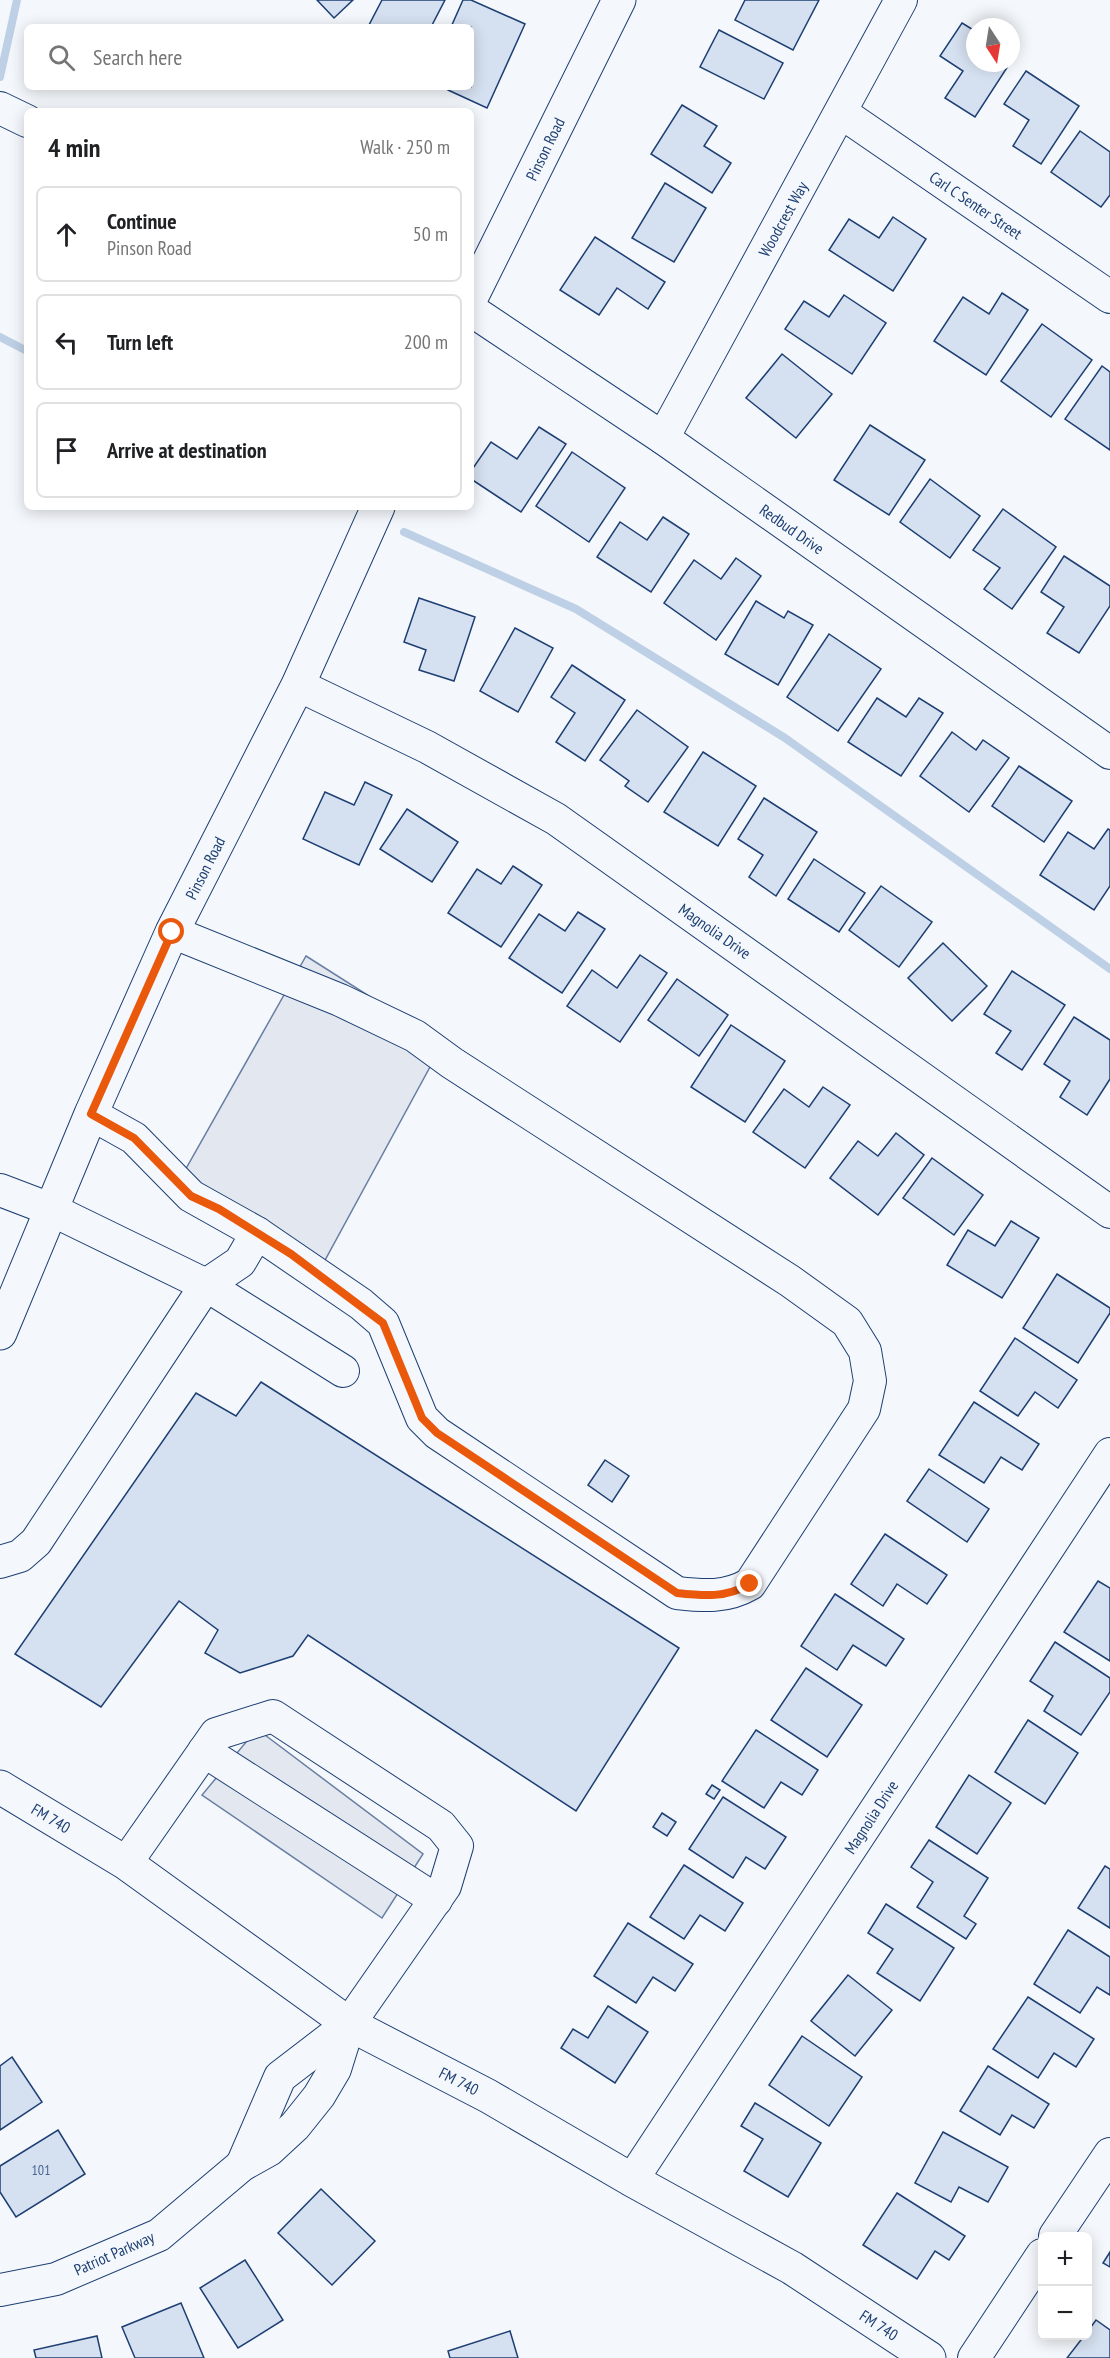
<!DOCTYPE html>
<html lang="en">
<head>
<meta charset="utf-8">
<style>
	body { margin:0; font-family:"PT Sans Narrow",sans-serif; background:#f6f6f6; color:#202124 }
	.controls { position:absolute; right:18px; bottom:18px; display:grid; overflow:hidden; border-radius:9px; box-shadow:0 3px 15px #0003 }
	.controls button { width:54px; height:54px; display:grid; place-items:center; padding:0; border:0; border-bottom:2px solid #e0e0e0; background:#fff; color:#202124; font:30px sans-serif }
	.compass { position:absolute; left:966px; top:18px; width:54px; height:54px; border-radius:50%; background:#fff; box-shadow:0 3px 15px #0003; rotate:168deg }
	.stop { position:absolute; width:18px; height:18px; margin:-14px; border:4px solid #ea580c; border-radius:50%; background:#fff }
	.stop.end { background:#ea580c; border-color:#fff; box-shadow:0 2px 6px #0008 }
	.list { margin:0; padding:0; list-style:none }
	h2 { display:flex; justify-content:space-between; align-items:center; height:78px; margin:0; padding:0 24px; font-size:26px }
	h2 small { font-size:20px; font-weight:400; color:#757577 }
	.list li { display:grid; grid-template-columns:39px 1fr auto; gap:18px; align-items:center; box-sizing:border-box; height:96px; margin:0 12px 12px; padding:0 12px; border:2px solid #e0e0e0; border-radius:9px }
	.list b { display:block; font-size:22px; white-space:nowrap }
	.list p { margin:0; font-size:20px; white-space:nowrap; color:#757577 }
	.list em { font-size:20px; font-style:normal; color:#757577 }
	.icon { flex:none; width:33px; height:33px; fill:none; stroke:currentColor; stroke-width:2; stroke-linecap:round; stroke-linejoin:round }
	.map { position:relative; flex:none; width:1110px; height:2358px; overflow:hidden }
	.search { position:absolute; background:#fff; box-shadow:0 3px 15px #0003; left:24px; top:24px; width:450px; height:66px; display:flex; align-items:center; gap:15px; box-sizing:border-box; padding:0 21px; border-radius:9px; color:#757577; font-size:22px }
	.panel { position:absolute; background:#fff; box-shadow:0 3px 15px #0003; left:24px; top:108px; width:450px; height:402px; border-radius:9px }
	.map>svg:first-child { display:block }
</style>
</head>
<body>
<div class="map">
<svg width="1110" height="2358" viewBox="0 0 1110 2358">
	<rect width="100%" height="100%" fill="#f4f7fb"/>
	<g fill="#e3e8f0" stroke="#687fa3" stroke-width="1.5">
		<path d="M 306,956 L 443,1043 L 311,1286 L 170,1197 Z"/>
		<path d="M 257,1729 L 423,1854 L 382,1918 L 202,1795 Z"/>
	</g>
	<g fill="none" stroke-linecap="round" stroke-linejoin="round">
		<g stroke="#bed0e5" stroke-width="8">
			<path d="M 0,77 L 17,0"/>
			<path d="M 0,337 L 27,351"/>
			<path d="M 404,532 L 576,609 L 785,738 L 1110,969"/>
		</g>
	</g>
	<g fill="#d5e0f0" stroke="#1d3f73" stroke-width="1.5">
		<path d="M 317,0 L 353,0 L 334,18 Z"/>
		<path d="M 382,0 L 445,0 L 431,27 L 373,27 L 369,25 Z"/>
		<path d="M 463,0 L 471,0 L 525,24 L 487,108 L 448,90 L 449,87 L 471,87 L 471,27 L 451,27 Z"/>
		<path d="M 745,0 L 819,0 L 793,50 L 735,20 Z"/>
		<path d="M 962,23 L 975,31 L 975,63 L 1010,63 L 975,117 L 945,98 L 963,71 L 940,56 Z"/>
		<path d="M 719,30 L 783,63 L 764,99 L 700,67 Z"/>
		<path d="M 1026,71 L 1079,106 L 1041,164 L 1013,146 L 1029,120 L 1004,104 Z"/>
		<path d="M 682,105 L 717,126 L 704,146 L 731,163 L 712,193 L 651,154 Z"/>
		<path d="M 1080,131 L 1110,152 L 1110,195 L 1101,207 L 1051,172 Z"/>
		<path d="M 665,183 L 706,208 L 674,262 L 632,238 Z"/>
		<path d="M 893,217 L 926,239 L 893,291 L 829,250 L 849,219 L 879,238 Z"/>
		<path d="M 595,237 L 665,282 L 648,309 L 617,288 L 599,315 L 560,290 Z"/>
		<path d="M 1002,293 L 1028,310 L 986,375 L 934,341 L 963,297 L 989,314 Z"/>
		<path d="M 844,295 L 886,323 L 852,374 L 785,329 L 804,301 L 829,317 Z"/>
		<path d="M 1042,324 L 1092,360 L 1051,417 L 1001,381 Z"/>
		<path d="M 782,354 L 832,394 L 796,438 L 746,398 Z"/>
		<path d="M 1102,366 L 1110,372 L 1110,450 L 1065,419 Z"/>
		<path d="M 870,425 L 925,460 L 889,515 L 834,480 Z"/>
		<path d="M 539,427 L 566,444 L 521,512 L 471,479 L 471,471 L 491,442 L 517,459 Z"/>
		<path d="M 572,452 L 625,488 L 589,542 L 536,506 Z"/>
		<path d="M 930,479 L 980,516 L 950,558 L 900,522 Z"/>
		<path d="M 1003,509 L 1056,547 L 1012,609 L 984,589 L 1000,568 L 973,550 Z"/>
		<path d="M 663,517 L 689,534 L 651,592 L 597,557 L 620,522 L 647,540 Z"/>
		<path d="M 1064,556 L 1110,586 L 1110,606 L 1079,653 L 1047,633 L 1064,607 L 1041,592 Z"/>
		<path d="M 736,558 L 761,576 L 716,640 L 664,603 L 694,560 L 721,579 Z"/>
		<path d="M 419,598 L 475,617 L 454,681 L 419,670 L 426,650 L 404,642 Z"/>
		<path d="M 756,601 L 784,618 L 788,611 L 813,625 L 778,685 L 725,654 Z"/>
		<path d="M 515,628 L 553,648 L 518,712 L 480,691 Z"/>
		<path d="M 829,634 L 881,669 L 838,731 L 787,697 Z"/>
		<path d="M 572,665 L 625,700 L 585,761 L 556,742 L 575,713 L 551,697 Z"/>
		<path d="M 877,698 L 906,717 L 919,698 L 943,713 L 901,776 L 848,742 Z"/>
		<path d="M 637,710 L 688,747 L 648,802 L 625,786 L 629,781 L 600,760 Z"/>
		<path d="M 952,732 L 976,750 L 983,740 L 1009,758 L 969,812 L 920,776 Z"/>
		<path d="M 703,752 L 756,786 L 718,846 L 664,812 Z"/>
		<path d="M 1019,766 L 1072,801 L 1044,842 L 992,806 Z"/>
		<path d="M 365,782 L 392,795 L 359,865 L 303,839 L 325,792 L 354,805 Z"/>
		<path d="M 764,798 L 817,832 L 776,896 L 749,877 L 763,855 L 738,839 Z"/>
		<path d="M 407,809 L 458,842 L 432,882 L 380,849 Z"/>
		<path d="M 1108,829 L 1110,830 L 1110,886 L 1094,910 L 1040,875 L 1068,832 L 1094,849 Z"/>
		<path d="M 814,859 L 865,893 L 839,932 L 788,899 Z"/>
		<path d="M 513,866 L 542,885 L 501,947 L 448,913 L 477,869 L 501,884 Z"/>
		<path d="M 881,886 L 932,922 L 899,967 L 849,930 Z"/>
		<path d="M 578,912 L 605,929 L 562,993 L 509,958 L 539,914 L 565,931 Z"/>
		<path d="M 943,943 L 987,986 L 952,1021 L 908,978 Z"/>
		<path d="M 640,955 L 667,973 L 620,1042 L 567,1006 L 592,970 L 617,988 Z"/>
		<path d="M 1012,971 L 1065,1005 L 1022,1070 L 996,1053 L 1011,1031 L 984,1014 Z"/>
		<path d="M 677,979 L 728,1015 L 699,1056 L 648,1020 Z"/>
		<path d="M 1074,1017 L 1110,1040 L 1110,1079 L 1087,1115 L 1060,1097 L 1070,1081 L 1044,1064 Z"/>
		<path d="M 731,1025 L 785,1061 L 745,1122 L 691,1087 Z"/>
		<path d="M 823,1087 L 850,1105 L 805,1168 L 753,1132 L 784,1089 L 809,1107 Z"/>
		<path d="M 896,1133 L 924,1155 L 878,1215 L 830,1178 L 858,1141 L 878,1156 Z"/>
		<path d="M 932,1158 L 983,1195 L 954,1235 L 903,1198 Z"/>
		<path d="M 1011,1221 L 1039,1238 L 1002,1298 L 947,1265 L 968,1230 L 995,1246 Z"/>
		<path d="M 1057,1274 L 1110,1308 L 1110,1313 L 1078,1363 L 1023,1328 Z"/>
		<path d="M 1015,1338 L 1077,1380 L 1058,1408 L 1035,1392 L 1018,1416 L 980,1391 Z"/>
		<path d="M 261,1382 L 679,1648 L 576,1811 L 308,1635 L 293,1656 L 240,1673 L 205,1653 L 218,1630 L 179,1601 L 101,1707 L 15,1654 L 196,1393 L 236,1416 Z"/>
		<path d="M 974,1402 L 1039,1444 L 1022,1470 L 1001,1457 L 984,1483 L 939,1455 Z"/>
		<path d="M 605,1460 L 629,1476 L 612,1502 L 588,1485 Z"/>
		<path d="M 929,1469 L 989,1509 L 967,1542 L 907,1501 Z"/>
		<path d="M 885,1534 L 947,1575 L 927,1604 L 897,1584 L 883,1606 L 851,1584 Z"/>
		<path d="M 1098,1581 L 1110,1588 L 1110,1661 L 1064,1632 Z"/>
		<path d="M 835,1594 L 904,1639 L 886,1666 L 853,1645 L 837,1670 L 801,1646 Z"/>
		<path d="M 1055,1642 L 1110,1678 L 1110,1692 L 1081,1735 L 1044,1711 L 1053,1696 L 1030,1681 Z"/>
		<path d="M 806,1668 L 862,1705 L 827,1757 L 771,1720 Z"/>
		<path d="M 1028,1720 L 1078,1753 L 1045,1804 L 995,1772 Z"/>
		<path d="M 756,1730 L 818,1770 L 802,1795 L 781,1782 L 764,1808 L 722,1781 Z"/>
		<path d="M 969,1775 L 1011,1803 L 977,1854 L 936,1827 Z"/>
		<path d="M 712,1785 L 720,1790 L 714,1799 L 706,1794 Z"/>
		<path d="M 723,1797 L 786,1837 L 765,1869 L 746,1857 L 733,1878 L 689,1849 Z"/>
		<path d="M 662,1813 L 676,1822 L 667,1836 L 653,1827 Z"/>
		<path d="M 929,1840 L 988,1878 L 964,1916 L 976,1924 L 966,1939 L 917,1907 L 933,1882 L 911,1867 Z"/>
		<path d="M 684,1865 L 743,1903 L 725,1931 L 700,1915 L 684,1939 L 650,1917 Z"/>
		<path d="M 1105,1866 L 1110,1869 L 1110,1928 L 1078,1908 Z"/>
		<path d="M 886,1904 L 954,1948 L 920,2001 L 877,1973 L 893,1949 L 868,1933 Z"/>
		<path d="M 628,1923 L 693,1964 L 675,1991 L 653,1977 L 636,2003 L 594,1976 Z"/>
		<path d="M 1068,1930 L 1110,1957 L 1110,1995 L 1097,1987 L 1080,2013 L 1034,1984 Z"/>
		<path d="M 848,1975 L 892,2010 L 855,2056 L 811,2021 Z"/>
		<path d="M 1028,1997 L 1094,2039 L 1076,2067 L 1054,2053 L 1038,2078 L 993,2049 Z"/>
		<path d="M 608,2006 L 648,2032 L 615,2083 L 561,2048 L 573,2029 L 588,2038 Z"/>
		<path d="M 802,2036 L 862,2077 L 829,2126 L 769,2085 Z"/>
		<path d="M 12,2057 L 42,2102 L 0,2130 L 0,2066 Z"/>
		<path d="M 988,2066 L 1049,2104 L 1034,2128 L 1012,2115 L 1000,2135 L 960,2111 Z"/>
		<path d="M 755,2103 L 821,2143 L 788,2197 L 744,2171 L 763,2139 L 741,2126 Z"/>
		<path d="M 58,2130 L 85,2174 L 16,2217 L 0,2192 L 0,2166 Z"/>
		<path d="M 943,2132 L 1008,2167 L 988,2202 L 959,2187 L 951,2202 L 915,2183 Z"/>
		<path d="M 321,2189 L 375,2241 L 332,2285 L 278,2233 Z"/>
		<path d="M 897,2193 L 965,2236 L 949,2260 L 935,2251 L 917,2279 L 863,2245 Z"/>
		<path d="M 1110,2252 L 1110,2267 L 1103,2263 Z"/>
		<path d="M 245,2260 L 283,2320 L 238,2348 L 200,2288 Z"/>
		<path d="M 181,2303 L 204,2358 L 135,2358 L 122,2327 Z"/>
		<path d="M 1096,2320 L 1110,2330 L 1110,2358 L 1067,2358 L 1084,2336 L 1088,2336 L 1088,2331 Z"/>
		<path d="M 510,2331 L 518,2358 L 450,2358 L 448,2351 Z"/>
		<path d="M 97,2336 L 102,2358 L 36,2358 L 34,2350 Z"/>
	</g>
	<g fill="none" stroke-linecap="round" stroke-linejoin="round">
		<defs>
			<g id="minor">
				<path d="M 0,108 L 27,121"/>
				<path d="M 842,113 L 1110,297"/>
				<path d="M 471,310 L 663,438 L 1110,753"/>
				<path d="M 663,438 L 901,0"/>
				<path d="M 298,685 L 427,747 L 556,819 L 1110,1212"/>
				<path d="M 91,1114 L 134,1138 L 191,1196 L 257,1233"/>
				<path d="M 0,1190 L 50,1209 L 206,1285 L 343,1371"/>
				<path d="M 0,1562 L 20,1556 L 36,1542 L 206,1285 L 240,1262 L 257,1233 L 361,1304 L 383,1323 L 422,1418 L 437,1433 L 677,1593 C 704,1596 726,1598 750,1584 L 864,1409 L 870,1381 L 865,1351 L 847,1322 L 790,1281 L 452,1063 L 415,1036 L 340,1000 L 172,932"/>
				<path d="M 204,1751 L 436,1900"/>
				<path d="M 126,1863 L 216,1734 L 273,1716 L 441,1826 L 457,1846 L 445,1886 L 349,2024 L 280,2077 L 242,2165"/>
				<path d="M 632,2180 L 1110,1454"/>
				<path d="M 1055,2236 L 1110,2154"/>
				<path d="M 0,2290 L 56,2279 L 159,2235 L 242,2165 L 269,2150 L 295,2126 L 319,2096 L 335,2069 L 349,2024"/>
				<path d="M 974,2358 L 1042,2255"/>
			</g>
			<g id="major">
				<path d="M 471,298 L 619,0"/>
				<path d="M 0,1333 L 91,1114 L 172,932 L 298,685 L 378,507"/>
				<path d="M 0,1787 L 126,1863 L 349,2024 L 488,2096 L 632,2180 L 792,2268 L 929,2358"/>
			</g>
		</defs>
		<use href="#minor" stroke="#1d3f73" stroke-width="34"/>
		<use href="#major" stroke="#1d3f73" stroke-width="35"/>
		<use href="#minor" stroke="#f4f7fb" stroke-width="32"/>
		<use href="#major" stroke="#f4f7fb" stroke-width="33"/>
	</g>
	<g fill="none" stroke-linecap="round" stroke-linejoin="round">
		<path stroke="#ea580c" stroke-width="8" d="M 172,932 L 91,1114 L 134,1138 L 191,1196 L 219,1209 L 291,1254 L 383,1323 L 422,1418 L 437,1433 L 677,1593 C 704,1596 726,1598 750,1584"/>
	</g>
	<g text-anchor="middle" stroke-width="4.5" stroke-linejoin="round" paint-order="stroke">
		<g font-size="14" fill="#4b6792">
			<text x="41" y="2175">101</text>
		</g>
		<g font-size="16" fill="#1d3f73" stroke="#f4f7fb">
			<text transform="translate(545 149) rotate(-64)" y="6">Pinson Road</text>
			<text transform="translate(976 205) rotate(34)" y="6">Carl C Senter Street</text>
			<text transform="translate(783 219) rotate(-61)" y="6">Woodcrest Way</text>
			<text transform="translate(792 529) rotate(35)" y="6">Redbud Drive</text>
			<text transform="translate(205 868) rotate(-63)" y="6">Pinson Road</text>
			<text transform="translate(715 931) rotate(35)" y="6">Magnolia Drive</text>
			<text transform="translate(871 1817) rotate(-57)" y="6">Magnolia Drive</text>
			<text transform="translate(51 1818) rotate(31)" y="6">FM 740</text>
			<text transform="translate(459 2081) rotate(27)" y="6">FM 740</text>
			<text transform="translate(114 2253) rotate(-24)" y="6">Patriot Parkway</text>
			<text transform="translate(879 2325) rotate(33)" y="6">FM 740</text>
		</g>
	</g>
</svg>
<div class="controls">
<button>+</button>
<button>−</button>
</div>
<svg class="compass" viewBox="-18 -18 36 36"><path d="M0-13l5 13h-10z" fill="#e53935"/><path d="M0 13l5-13h-10z" fill="#757577"/></svg>
<div class="stop" style="left:172px;top:932px"></div>
<div class="stop end" style="left:750px;top:1584px"></div>
<div class="search"><svg class="icon" aria-label="search" viewBox="0 0 24 24"><circle cx="10" cy="10" r="6"/><path d="M15 15l6 6"/></svg>Search here</div>
<section class="panel">
<h2>4 min<small>Walk · 250 m</small></h2>
<ul class="list">
<li><svg class="icon" aria-label="ahead" viewBox="0 0 24 24"><path d="M12 20V5M6 11l6-6 6 6"/></svg><div><b>Continue</b><p>Pinson Road</p></div><em>50 m</em></li>
<li><svg class="icon" aria-label="left" viewBox="0 0 24 24"><path d="M17 20v-9H6M10 6l-5 5 5 5"/></svg><div><b>Turn left</b></div><em>200 m</em></li>
<li><svg class="icon" aria-label="arrive" viewBox="0 0 24 24"><path d="M6 21V4h12l-3 4 3 4H6"/></svg><div><b>Arrive at destination</b></div></li>
</ul>
</section>
</div>
</body>
</html>
